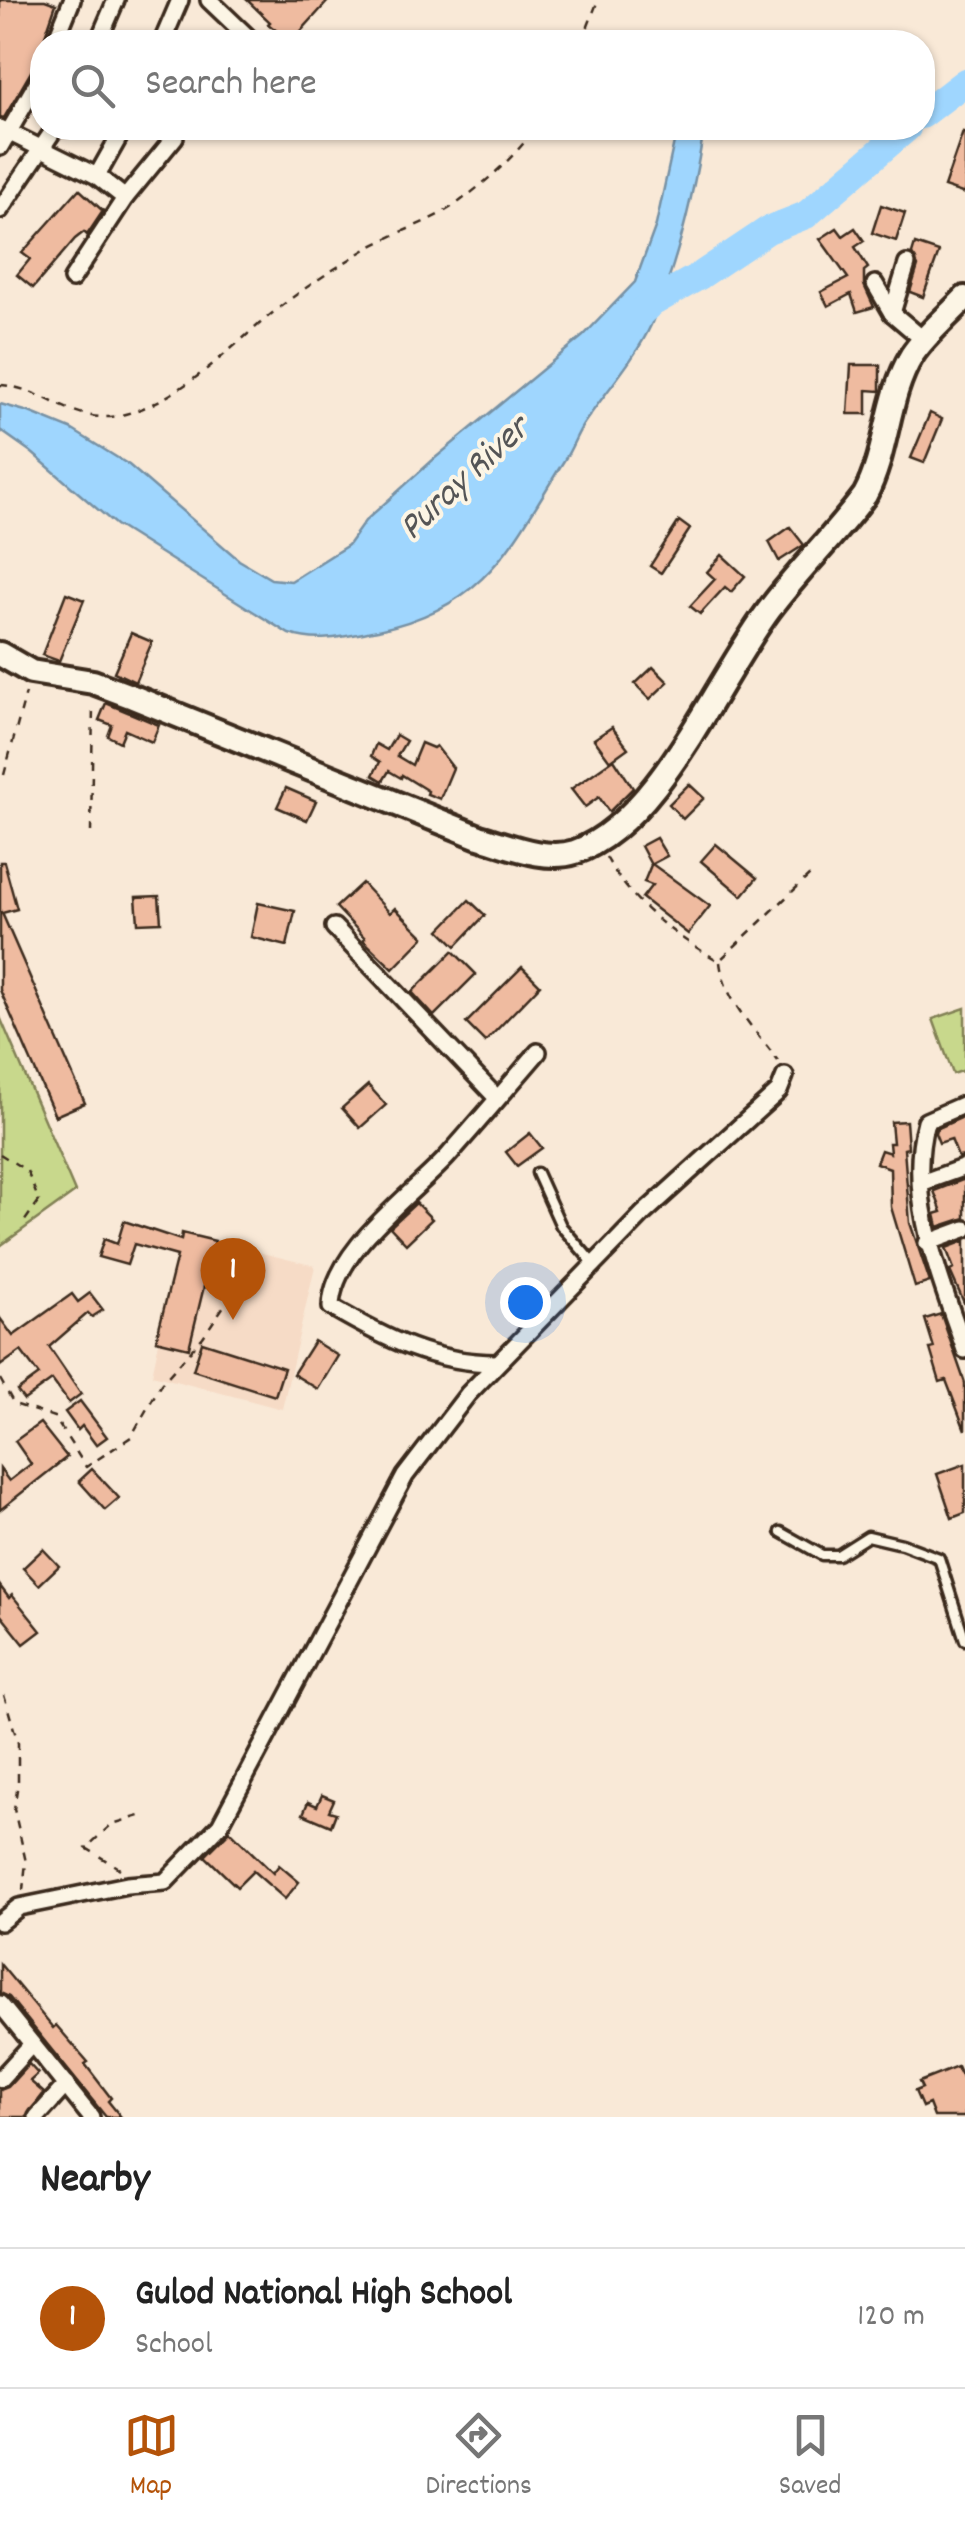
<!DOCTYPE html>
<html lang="en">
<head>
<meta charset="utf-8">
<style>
	body { margin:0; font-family:Dekko,sans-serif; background:#f6f6f6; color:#222 }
	.you { position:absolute; left:525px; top:1302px; width:35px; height:35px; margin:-25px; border:8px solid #fff; border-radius:50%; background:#1a73e8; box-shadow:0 0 0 15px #1a73e833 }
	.badge { display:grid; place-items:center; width:65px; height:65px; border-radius:50%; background:#b45309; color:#fff; font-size:32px; font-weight:700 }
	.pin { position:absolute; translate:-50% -82px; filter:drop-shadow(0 2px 5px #0008) }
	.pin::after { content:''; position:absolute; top:52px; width:35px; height:30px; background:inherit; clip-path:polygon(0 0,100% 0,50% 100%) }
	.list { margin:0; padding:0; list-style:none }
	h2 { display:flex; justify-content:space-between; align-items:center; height:130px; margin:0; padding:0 40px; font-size:42px }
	h2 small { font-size:32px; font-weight:400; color:#767676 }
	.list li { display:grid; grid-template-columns:65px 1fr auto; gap:30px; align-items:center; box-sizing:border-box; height:140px; padding:0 40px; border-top:2px solid #e0e0e0 }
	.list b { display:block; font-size:38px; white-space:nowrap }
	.list p { margin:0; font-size:32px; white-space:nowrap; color:#767676 }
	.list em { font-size:32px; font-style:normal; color:#767676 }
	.icon { flex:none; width:55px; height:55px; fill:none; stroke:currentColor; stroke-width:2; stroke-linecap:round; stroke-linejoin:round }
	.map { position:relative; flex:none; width:965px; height:2117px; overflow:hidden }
	.search { position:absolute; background:#fff; box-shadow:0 2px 8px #0004; left:30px; right:30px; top:30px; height:110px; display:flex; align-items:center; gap:25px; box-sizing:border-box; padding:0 35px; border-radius:40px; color:#767676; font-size:38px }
	.sheet { height:270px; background:#fff }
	nav { display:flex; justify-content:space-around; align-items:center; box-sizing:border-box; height:140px; border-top:2px solid #e0e0e0; background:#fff; font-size:28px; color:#767676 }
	nav a { display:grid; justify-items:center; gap:5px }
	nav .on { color:#b45309 }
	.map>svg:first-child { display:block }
</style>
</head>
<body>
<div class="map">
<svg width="965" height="2117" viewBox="0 0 965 2117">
	<rect width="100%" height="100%" fill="#f9e9d7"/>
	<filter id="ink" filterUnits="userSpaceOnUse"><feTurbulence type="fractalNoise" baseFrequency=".01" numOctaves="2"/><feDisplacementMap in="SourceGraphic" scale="20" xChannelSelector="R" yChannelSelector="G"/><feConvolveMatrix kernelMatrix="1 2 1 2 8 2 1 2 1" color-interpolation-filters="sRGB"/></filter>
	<g filter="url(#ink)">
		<path fill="#f6dbc6" d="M 182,1233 L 315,1266 L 282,1409 L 152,1375 Z"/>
		<g fill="#c8d88c" stroke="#828155" stroke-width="2.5">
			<path d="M 965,1008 L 965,1070 L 953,1074 L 933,1019 Z"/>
			<path d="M 0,1017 L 75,1192 L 0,1246 Z"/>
		</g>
		<path fill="#9fd6fe" stroke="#7791a4" stroke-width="2.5" d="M 677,128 L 704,128 C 694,193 677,264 651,325 C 636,358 604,394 583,425 C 576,436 572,448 565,459 C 511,545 487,607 378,630 C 346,636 320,644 289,634 L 116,525 L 31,452 L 0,430 L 0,404 L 29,412 L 71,429 L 129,465 L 239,560 L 271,579 L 291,581 L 348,545 L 365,521 L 434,459 L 583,336 L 635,282 L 656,225 Z"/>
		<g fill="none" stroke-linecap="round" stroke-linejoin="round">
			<g stroke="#9fd6fe" stroke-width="28">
				<path d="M 922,115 L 965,82"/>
				<path d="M 632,321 L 650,304 L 701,275 L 768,230 L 806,215 L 907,128"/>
			</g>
		</g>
		<g fill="#efbba0" stroke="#3b2a1e" stroke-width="2.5">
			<path d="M 0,0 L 45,0 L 56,4 L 35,65 L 4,118 L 0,117 Z"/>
			<path d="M 247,0 L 329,0 L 291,42 L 268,24 L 270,22 Z"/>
			<path d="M 963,132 L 965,133 L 965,194 L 944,187 Z"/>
			<path d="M 79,189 L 103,211 L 87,235 L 84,232 L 75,239 L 33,288 L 17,275 L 30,259 L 22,253 Z"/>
			<path d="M 881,205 L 905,213 L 896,241 L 872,233 Z"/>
			<path d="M 837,228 L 843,236 L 855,228 L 864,241 L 855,247 L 868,268 L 864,271 L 864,285 L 874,307 L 857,312 L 851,294 L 828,306 L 821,292 L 848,278 L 820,239 Z"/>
			<path d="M 915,244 L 939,252 L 923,297 L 910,292 L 918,266 L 912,254 Z"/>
			<path d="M 851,365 L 880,365 L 880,391 L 867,390 L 867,414 L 848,414 Z"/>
			<path d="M 930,413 L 942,419 L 924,463 L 911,458 Z"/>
			<path d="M 679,521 L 690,529 L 661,573 L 650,566 Z"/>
			<path d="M 790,527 L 804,545 L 779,561 L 769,542 Z"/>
			<path d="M 722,555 L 745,576 L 731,592 L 725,587 L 700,614 L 690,606 L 715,579 L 707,572 Z"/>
			<path d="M 66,593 L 84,600 L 59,661 L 42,655 Z"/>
			<path d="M 131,633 L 152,642 L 135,682 L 114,672 Z"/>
			<path d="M 653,667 L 668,682 L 650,699 L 635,684 Z"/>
			<path d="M 106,703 L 159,725 L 152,742 L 125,730 L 120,742 L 108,736 L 112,725 L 99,720 Z"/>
			<path d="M 612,727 L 628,748 L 610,761 L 594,739 Z"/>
			<path d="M 396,735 L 406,741 L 397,756 L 412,765 L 421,743 L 433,748 L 436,746 L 453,768 L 440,799 L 427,794 L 428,791 L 402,775 L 401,778 L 389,771 L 383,781 L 373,775 L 380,762 L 371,756 L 376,744 L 387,750 Z"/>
			<path d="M 614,759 L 633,788 L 609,812 L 599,797 L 585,807 L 571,789 Z"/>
			<path d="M 689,784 L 704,798 L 683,819 L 669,804 Z"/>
			<path d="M 286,788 L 316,801 L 307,820 L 277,807 Z"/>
			<path d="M 656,838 L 667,856 L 652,864 L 710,906 L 688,934 L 642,898 L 652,885 L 644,882 L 651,865 L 641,846 Z"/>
			<path d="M 716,844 L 757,878 L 742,896 L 701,861 Z"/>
			<path d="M 0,862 L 4,862 L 17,909 L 2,913 L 85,1103 L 55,1116 L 0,990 Z"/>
			<path d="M 362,883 L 390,913 L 395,908 L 424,937 L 393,969 L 363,940 L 365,938 L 336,907 Z"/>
			<path d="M 159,896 L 161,922 L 138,923 L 136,897 Z"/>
			<path d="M 469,900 L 485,915 L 456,946 L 440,930 Z"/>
			<path d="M 258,903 L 295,911 L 287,946 L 251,937 Z"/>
			<path d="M 453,951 L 476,974 L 434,1016 L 412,992 Z"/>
			<path d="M 522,967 L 540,985 L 485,1042 L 466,1023 Z"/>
			<path d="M 368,1085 L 386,1105 L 360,1128 L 342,1108 Z"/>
			<path d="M 965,1116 L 965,1156 L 958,1157 L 951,1139 L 939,1143 L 935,1133 L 936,1129 Z"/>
			<path d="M 906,1121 L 908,1148 L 904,1149 L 910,1223 L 930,1282 L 915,1287 L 891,1207 L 890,1168 L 876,1163 L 881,1150 L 890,1153 L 889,1143 L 893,1143 L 891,1122 Z"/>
			<path d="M 530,1133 L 542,1148 L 517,1166 L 506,1152 Z"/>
			<path d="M 965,1179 L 965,1218 L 938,1227 L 935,1214 L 942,1212 L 934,1191 Z"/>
			<path d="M 416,1203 L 432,1219 L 406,1244 L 390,1227 Z"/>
			<path d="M 124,1221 L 181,1240 L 182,1233 L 215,1241 L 189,1348 L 156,1340 L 177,1256 L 134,1244 L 127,1265 L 98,1257 L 104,1239 L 117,1244 Z"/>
			<path d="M 965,1241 L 965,1305 L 950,1271 L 954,1269 L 946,1248 Z"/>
			<path d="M 90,1293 L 103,1310 L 92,1317 L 88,1313 L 49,1347 L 81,1394 L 69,1403 L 52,1380 L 24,1400 L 17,1391 L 39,1375 L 21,1351 L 0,1366 L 0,1318 L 13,1336 L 72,1294 L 78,1302 Z"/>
			<path d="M 941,1314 L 965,1383 L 965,1430 L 946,1380 L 940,1382 L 930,1349 L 934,1348 L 925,1319 Z"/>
			<path d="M 314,1341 L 338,1356 L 318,1389 L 293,1374 Z"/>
			<path d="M 202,1342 L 284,1368 L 275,1396 L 193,1370 Z"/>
			<path d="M 80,1401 L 107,1437 L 96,1445 L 82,1426 L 78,1430 L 65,1412 Z"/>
			<path d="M 40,1423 L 67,1457 L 0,1510 L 0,1469 L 9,1481 L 31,1464 L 15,1441 Z"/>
			<path d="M 965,1464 L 965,1513 L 952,1518 L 937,1474 Z"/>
			<path d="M 92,1469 L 119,1498 L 105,1510 L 79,1481 Z"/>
			<path d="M 43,1549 L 59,1566 L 39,1585 L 23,1568 Z"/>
			<path d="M 0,1586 L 9,1598 L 12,1595 L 41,1631 L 24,1644 L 0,1614 Z"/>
			<path d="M 322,1795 L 334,1800 L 329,1811 L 336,1813 L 331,1826 L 303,1814 L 308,1802 L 317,1806 Z"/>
			<path d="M 230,1831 L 273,1873 L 279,1865 L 299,1882 L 285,1899 L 253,1871 L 237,1887 L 205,1856 Z"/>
			<path d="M 0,1964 L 53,2028 L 56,2025 L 88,2062 L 85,2064 L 111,2098 L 108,2101 L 121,2117 L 106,2117 L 9,1997 L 0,1993 Z"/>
			<path d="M 29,2064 L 38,2074 L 30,2081 L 44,2093 L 26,2117 L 0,2117 L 0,2090 L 8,2087 Z"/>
			<path d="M 957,2067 L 965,2085 L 965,2117 L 934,2117 L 929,2104 L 922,2107 L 915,2091 L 922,2088 L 919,2082 Z"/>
		</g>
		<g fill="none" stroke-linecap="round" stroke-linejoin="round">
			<defs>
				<g id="lane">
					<path d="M 537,1173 L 561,1226 L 594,1264"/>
					<path d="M 781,1532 L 822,1555 L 838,1555 L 868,1536 L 902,1544 L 939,1558 L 965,1640"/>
				</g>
				<g id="street">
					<path d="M 209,0 L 253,42"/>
					<path d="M 55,42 L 72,0"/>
					<path d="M 98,42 L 116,0"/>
					<path d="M 162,42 L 180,0"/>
					<path d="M 0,128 L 97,176 L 125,198 L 175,137"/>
					<path d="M 0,147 L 42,74"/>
					<path d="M 97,176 L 124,128"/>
					<path d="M 0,210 L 55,128"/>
					<path d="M 72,279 L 125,198"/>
					<path d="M 875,284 L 892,313 L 925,341"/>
					<path d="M 892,313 L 907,264"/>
					<path d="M 334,927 L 497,1098"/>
					<path d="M 965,1104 L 926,1121 C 905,1197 941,1279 965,1350"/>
					<path d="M 921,1183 L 965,1167"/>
					<path d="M 927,1243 L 965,1229"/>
					<path d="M 497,1363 C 433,1363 386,1339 331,1307 C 332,1251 411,1196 447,1157 C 478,1122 508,1087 538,1052"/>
					<path d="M 0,1922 L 19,1907 L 127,1885 L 165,1882 L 220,1825 L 405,1476 L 468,1394 L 644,1213 L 779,1091 L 785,1076"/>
					<path d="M 0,2004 L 91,2117"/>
					<path d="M 0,2079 L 32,2044"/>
					<path d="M 37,2117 L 66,2085"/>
				</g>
				<path id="secondary" d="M 0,654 L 31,672 L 93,682 L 133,697 L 479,837 C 508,845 545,862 575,852 C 660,822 719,674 772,606 C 801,568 836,534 865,495 C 888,452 886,398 912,355 C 925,335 948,316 965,298"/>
			</defs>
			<use href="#lane" stroke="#3b2a1e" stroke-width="15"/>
			<use href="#street" stroke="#3b2a1e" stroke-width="22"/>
			<use href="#secondary" stroke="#3b2a1e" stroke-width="30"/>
			<g stroke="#3b2a1e" stroke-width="2.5" stroke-dasharray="8 8" stroke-linecap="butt">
				<path d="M 582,42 L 598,0"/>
				<path d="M 0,385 C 41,387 74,424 117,416 C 179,403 227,350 275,311 C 302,289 334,269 363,251 C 393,233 430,223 459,202 C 486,182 516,156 535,128"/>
				<path d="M 4,775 L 26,693"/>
				<path d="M 91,832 L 93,704"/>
				<path d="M 606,857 C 632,904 673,935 719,961 L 812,873"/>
				<path d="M 720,962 C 725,1003 755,1028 778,1061"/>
				<path d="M 0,1154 L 27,1171 L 39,1201 L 24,1222"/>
				<path d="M 0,1379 L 14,1404 L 54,1417 L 86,1467 L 131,1437 L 161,1384 L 203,1337 L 236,1288"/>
				<path d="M 4,1695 L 18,1743 L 18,1783 L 14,1809 L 26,1862 L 23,1890"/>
				<path d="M 120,1869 L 86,1848 L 112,1824 L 140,1816"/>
			</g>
			<use href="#lane" stroke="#fcf5e5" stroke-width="8"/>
			<use href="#street" stroke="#fcf5e5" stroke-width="15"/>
			<use href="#secondary" stroke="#fcf5e5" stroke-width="22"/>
		</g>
	</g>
	<g text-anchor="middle" stroke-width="8" stroke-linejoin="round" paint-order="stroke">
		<g font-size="38" font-style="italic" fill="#545556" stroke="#fcf5e5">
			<text transform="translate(462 476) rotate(-43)" y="13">Puray River</text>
		</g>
	</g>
</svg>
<div class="you"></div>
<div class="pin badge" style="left:233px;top:1320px">1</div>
<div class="search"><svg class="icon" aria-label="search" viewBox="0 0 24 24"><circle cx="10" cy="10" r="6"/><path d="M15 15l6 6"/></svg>Search here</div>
</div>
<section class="sheet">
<h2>Nearby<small></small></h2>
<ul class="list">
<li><span class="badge">1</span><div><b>Gulod National High School</b><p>School</p></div><em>120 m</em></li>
</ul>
</section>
<nav>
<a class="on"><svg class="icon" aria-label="map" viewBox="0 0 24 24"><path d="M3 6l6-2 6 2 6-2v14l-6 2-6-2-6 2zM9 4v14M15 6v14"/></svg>Map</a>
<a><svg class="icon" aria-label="directions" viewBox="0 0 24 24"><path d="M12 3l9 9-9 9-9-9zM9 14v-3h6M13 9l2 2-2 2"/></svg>Directions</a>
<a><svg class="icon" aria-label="saved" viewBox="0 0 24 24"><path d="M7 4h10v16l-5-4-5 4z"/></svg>Saved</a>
</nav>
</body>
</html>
